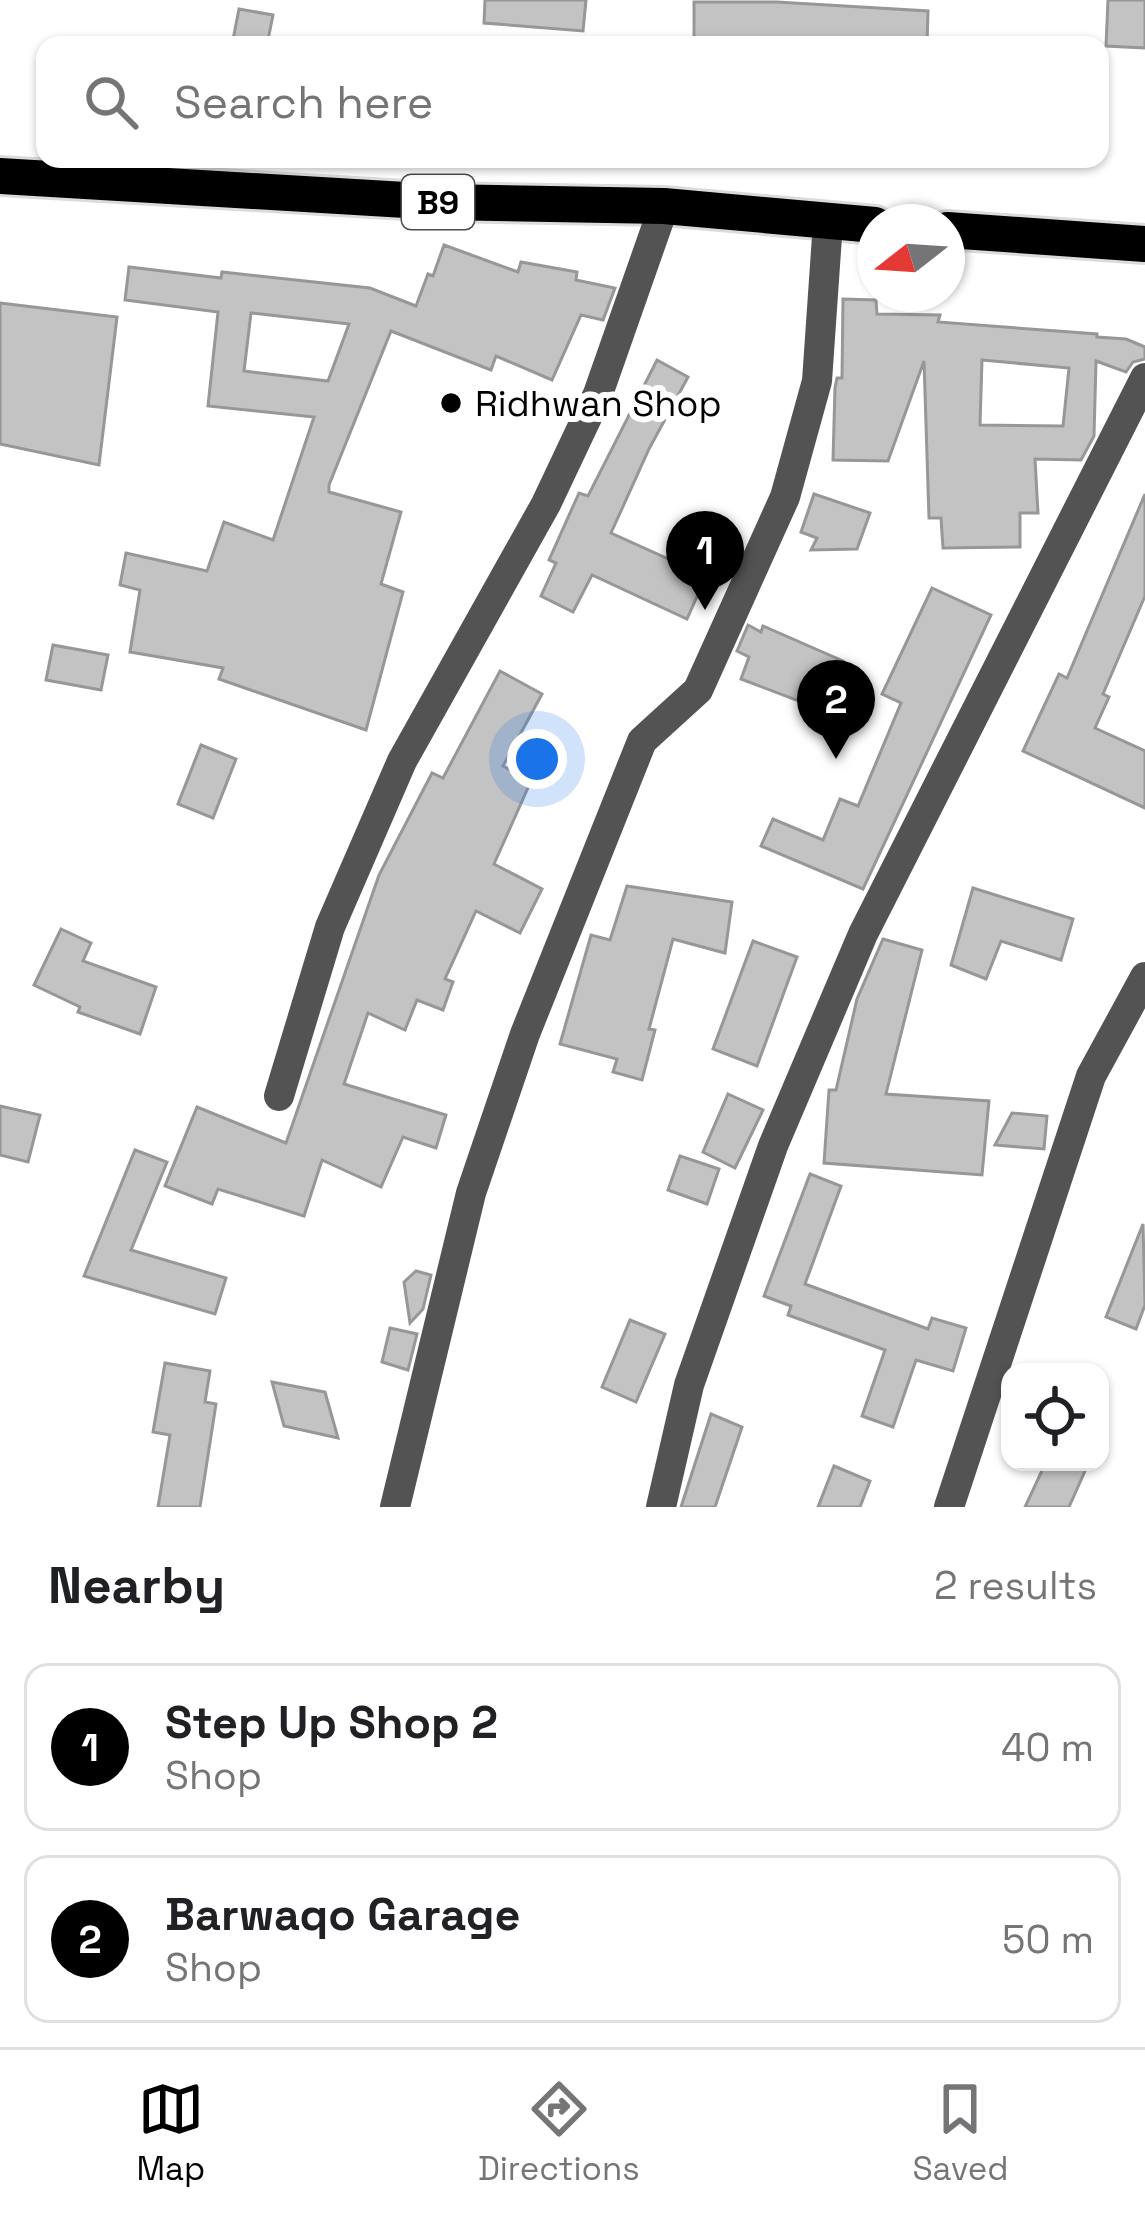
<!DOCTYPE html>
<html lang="en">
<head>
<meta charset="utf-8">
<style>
	body { margin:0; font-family:"Space Grotesk",sans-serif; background:#f6f6f6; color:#202124 }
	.controls { position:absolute; right:36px; bottom:36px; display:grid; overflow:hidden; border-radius:24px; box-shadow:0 3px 9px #0004 }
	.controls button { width:108px; height:108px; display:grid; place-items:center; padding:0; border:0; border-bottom:3px solid #e0e0e0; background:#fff; color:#202124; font:60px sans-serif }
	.compass { position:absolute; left:857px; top:204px; width:108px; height:108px; border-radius:50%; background:#fff; box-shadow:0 3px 9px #0004; rotate:253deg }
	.you { position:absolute; left:537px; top:759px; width:42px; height:42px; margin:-30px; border:9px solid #fff; border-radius:50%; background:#1a73e8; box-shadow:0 0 0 18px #1a73e833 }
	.badge { display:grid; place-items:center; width:78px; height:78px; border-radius:50%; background:#000; color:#fff; font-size:39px; font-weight:700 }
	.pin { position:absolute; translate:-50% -99px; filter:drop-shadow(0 3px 6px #0008) }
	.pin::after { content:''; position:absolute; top:63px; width:42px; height:36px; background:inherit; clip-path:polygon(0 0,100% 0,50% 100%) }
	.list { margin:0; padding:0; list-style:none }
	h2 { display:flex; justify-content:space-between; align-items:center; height:156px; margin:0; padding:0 48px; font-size:51px }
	h2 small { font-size:39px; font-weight:400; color:#757577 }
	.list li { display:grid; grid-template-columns:78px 1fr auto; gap:36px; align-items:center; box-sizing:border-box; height:168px; margin:0 24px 24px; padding:0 24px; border:3px solid #e0e0e0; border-radius:24px }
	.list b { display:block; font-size:45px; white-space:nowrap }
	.list p { margin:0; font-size:39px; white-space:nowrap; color:#757577 }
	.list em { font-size:39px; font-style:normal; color:#757577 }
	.icon { flex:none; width:66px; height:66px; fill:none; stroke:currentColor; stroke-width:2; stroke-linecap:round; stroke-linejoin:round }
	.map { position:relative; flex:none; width:1145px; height:1507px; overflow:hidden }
	.search { position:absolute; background:#fff; box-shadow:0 3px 9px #0004; left:36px; right:36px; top:36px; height:132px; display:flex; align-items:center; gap:30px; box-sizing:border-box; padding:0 42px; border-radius:24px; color:#757577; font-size:45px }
	.sheet { height:540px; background:#fff }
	nav { display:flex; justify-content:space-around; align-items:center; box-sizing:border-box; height:168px; border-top:3px solid #e0e0e0; background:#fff; font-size:33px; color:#757577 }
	nav a { display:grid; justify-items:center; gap:6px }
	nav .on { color:#000 }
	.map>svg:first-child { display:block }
</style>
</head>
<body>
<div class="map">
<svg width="1145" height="1507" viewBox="0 0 1145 1507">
	<rect width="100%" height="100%" fill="#fff"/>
	<g fill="#c3c3c3" stroke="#979797" stroke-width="3" fill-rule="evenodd">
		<path d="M 485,0 L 586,0 L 583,31 L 484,23 Z"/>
		<path d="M 1108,0 L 1145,0 L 1145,48 L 1106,46 Z"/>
		<path d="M 694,2 L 777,2 L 928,11 L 927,45 L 694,44 Z"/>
		<path d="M 239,9 L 273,15 L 267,45 L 232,45 Z"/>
		<path d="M 444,245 L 518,272 L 521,262 L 577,272 L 576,280 L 615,288 L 603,320 L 581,315 L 552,380 L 496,356 L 491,370 L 391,331 L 329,485 L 329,492 L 401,512 L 381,584 L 403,592 L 366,730 L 219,679 L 223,668 L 130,652 L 140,590 L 120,585 L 126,553 L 207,571 L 224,522 L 273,540 L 314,417 L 208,406 L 218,312 L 125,300 L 129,267 L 221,278 L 222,272 L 370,288 L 416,306 L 428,274 L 433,276 ZM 251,313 L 349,324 L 328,381 L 244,371 Z"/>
		<path d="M 843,299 L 876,300 L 877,314 L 940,315 L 938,322 L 1097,334 L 1097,337 L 1126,339 L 1145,347 L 1145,359 L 1133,362 L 1126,372 L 1096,361 L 1094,436 L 1081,460 L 1035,459 L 1038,513 L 1020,513 L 1020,547 L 943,548 L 941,518 L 929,518 L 924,361 L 888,461 L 833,460 L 835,388 L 837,378 L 842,378 ZM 982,360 L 1069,368 L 1063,426 L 980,425 Z"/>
		<path d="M 0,303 L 117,317 L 99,465 L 0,444 Z"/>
		<path d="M 657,360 L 688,377 L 649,449 L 611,533 L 706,576 L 687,619 L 592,575 L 573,612 L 541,596 L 556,563 L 549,560 L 579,493 L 588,496 Z"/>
		<path d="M 814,494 L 870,513 L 857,549 L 811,550 L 817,538 L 801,532 Z"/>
		<path d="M 1145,494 L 1145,596 L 1103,694 L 1109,697 L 1095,728 L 1145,751 L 1145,808 L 1023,751 L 1059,674 L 1067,678 Z"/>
		<path d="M 932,588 L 991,615 L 863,889 L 761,846 L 773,819 L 823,840 L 840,799 L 858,806 L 901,703 L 882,694 Z"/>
		<path d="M 748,625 L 761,632 L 763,626 L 843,661 L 825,711 L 741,679 L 749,657 L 737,651 Z"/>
		<path d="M 53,645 L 108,655 L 101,690 L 46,680 Z"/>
		<path d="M 500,671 L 542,694 L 503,766 L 531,781 L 494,864 L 542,889 L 520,933 L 476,911 L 445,979 L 453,982 L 443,1010 L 417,1000 L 405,1030 L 368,1013 L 344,1084 L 446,1115 L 436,1148 L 403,1137 L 381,1187 L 322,1160 L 304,1216 L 218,1189 L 212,1204 L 165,1186 L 197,1107 L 286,1143 L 379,875 L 432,773 L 443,778 Z"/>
		<path d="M 201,745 L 236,759 L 213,818 L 178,804 Z"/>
		<path d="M 627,886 L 732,902 L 725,953 L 673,939 L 649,1029 L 655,1030 L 642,1080 L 613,1072 L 617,1059 L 560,1044 L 591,935 L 610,940 Z"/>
		<path d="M 973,888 L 1073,919 L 1061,960 L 1001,941 L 986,979 L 951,965 Z"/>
		<path d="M 61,929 L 91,943 L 83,961 L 156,987 L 140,1034 L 78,1012 L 80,1007 L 34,985 Z"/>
		<path d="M 883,939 L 922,950 L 886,1094 L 989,1101 L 982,1175 L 824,1163 L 829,1090 L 836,1090 L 857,999 Z"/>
		<path d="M 753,941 L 797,957 L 757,1066 L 713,1049 Z"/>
		<path d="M 728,1094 L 763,1110 L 735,1168 L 703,1152 Z"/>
		<path d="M 0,1106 L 40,1115 L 28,1162 L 0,1155 Z"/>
		<path d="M 1012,1113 L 1047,1116 L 1044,1149 L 995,1145 Z"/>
		<path d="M 135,1150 L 167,1162 L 131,1250 L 226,1278 L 215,1314 L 84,1276 Z"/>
		<path d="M 680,1156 L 719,1169 L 707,1204 L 668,1190 Z"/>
		<path d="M 810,1174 L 841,1186 L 805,1284 L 928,1329 L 932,1318 L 966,1328 L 953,1371 L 916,1360 L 893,1427 L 862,1416 L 885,1350 L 788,1315 L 791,1306 L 764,1296 Z"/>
		<path d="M 1143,1224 L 1145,1305 L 1136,1329 L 1106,1317 Z"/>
		<path d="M 416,1271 L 431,1275 L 423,1309 L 410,1323 L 404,1282 Z"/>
		<path d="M 630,1320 L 665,1334 L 636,1402 L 602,1387 Z"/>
		<path d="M 390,1328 L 417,1334 L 408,1370 L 382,1362 Z"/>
		<path d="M 165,1363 L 210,1371 L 205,1402 L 216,1404 L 200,1507 L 158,1507 L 170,1435 L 153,1432 Z"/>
		<path d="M 272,1382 L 325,1392 L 338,1438 L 284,1426 Z"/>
		<path d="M 711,1414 L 742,1427 L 715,1507 L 681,1507 Z"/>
		<path d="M 1046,1462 L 1089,1462 L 1069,1507 L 1025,1507 Z"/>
		<path d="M 834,1466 L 870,1481 L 860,1507 L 818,1507 Z"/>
	</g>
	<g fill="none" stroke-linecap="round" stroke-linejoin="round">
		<defs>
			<g id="highway">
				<path d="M 0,176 L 439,202 L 664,206 L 875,225"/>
				<path d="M 947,230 L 1145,244"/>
			</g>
		</defs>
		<use href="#highway" stroke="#dbdbdb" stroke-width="42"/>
		<g stroke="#535353" stroke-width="30">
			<path d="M 279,1096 L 330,927 L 402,761 L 546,504 L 598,394 L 664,206"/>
			<path d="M 395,1507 L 471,1193 L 525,1034 L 642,741 L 698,690 L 785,497 L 817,381 L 828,222"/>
			<path d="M 661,1507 L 689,1385 L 773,1146 L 863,934 L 1145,378"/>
			<path d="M 949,1507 L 1091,1076 L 1145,977"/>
		</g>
		<use href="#highway" stroke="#000" stroke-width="36"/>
	</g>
	<circle fill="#000" stroke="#fff" stroke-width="4.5" cx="451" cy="403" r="12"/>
	<g text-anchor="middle" stroke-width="12" stroke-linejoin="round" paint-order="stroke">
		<rect fill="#fff" stroke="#4c4c4c" stroke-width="3" x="402" y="175" width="72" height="54" rx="9"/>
		<g font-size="33" font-weight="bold" fill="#000">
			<text x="438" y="214">B9</text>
		</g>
		<g font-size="36" fill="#000" stroke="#fff" text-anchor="start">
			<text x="475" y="416">Ridhwan Shop</text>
		</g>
	</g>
</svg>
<div class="controls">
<button><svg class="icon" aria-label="locate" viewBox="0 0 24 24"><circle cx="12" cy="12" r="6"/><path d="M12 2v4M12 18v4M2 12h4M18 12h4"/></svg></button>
</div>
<svg class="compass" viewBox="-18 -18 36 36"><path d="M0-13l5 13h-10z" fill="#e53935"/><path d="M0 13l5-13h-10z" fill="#757577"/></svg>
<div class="you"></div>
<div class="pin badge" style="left:705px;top:610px">1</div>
<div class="pin badge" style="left:836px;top:759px">2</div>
<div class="search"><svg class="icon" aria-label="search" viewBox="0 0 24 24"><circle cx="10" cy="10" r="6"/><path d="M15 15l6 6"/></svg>Search here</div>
</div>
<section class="sheet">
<h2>Nearby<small>2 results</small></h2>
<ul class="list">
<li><span class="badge">1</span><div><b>Step Up Shop 2</b><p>Shop</p></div><em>40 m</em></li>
<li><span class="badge">2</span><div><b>Barwaqo Garage</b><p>Shop</p></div><em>50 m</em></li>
</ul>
</section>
<nav>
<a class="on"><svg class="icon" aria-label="map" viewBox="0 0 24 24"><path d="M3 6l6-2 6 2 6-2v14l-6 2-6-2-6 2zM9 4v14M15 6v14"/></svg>Map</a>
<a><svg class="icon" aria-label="directions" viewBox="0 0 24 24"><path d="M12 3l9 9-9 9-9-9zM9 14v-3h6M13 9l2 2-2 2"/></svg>Directions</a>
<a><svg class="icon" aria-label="saved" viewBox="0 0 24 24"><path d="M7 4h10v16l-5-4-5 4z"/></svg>Saved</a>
</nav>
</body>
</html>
